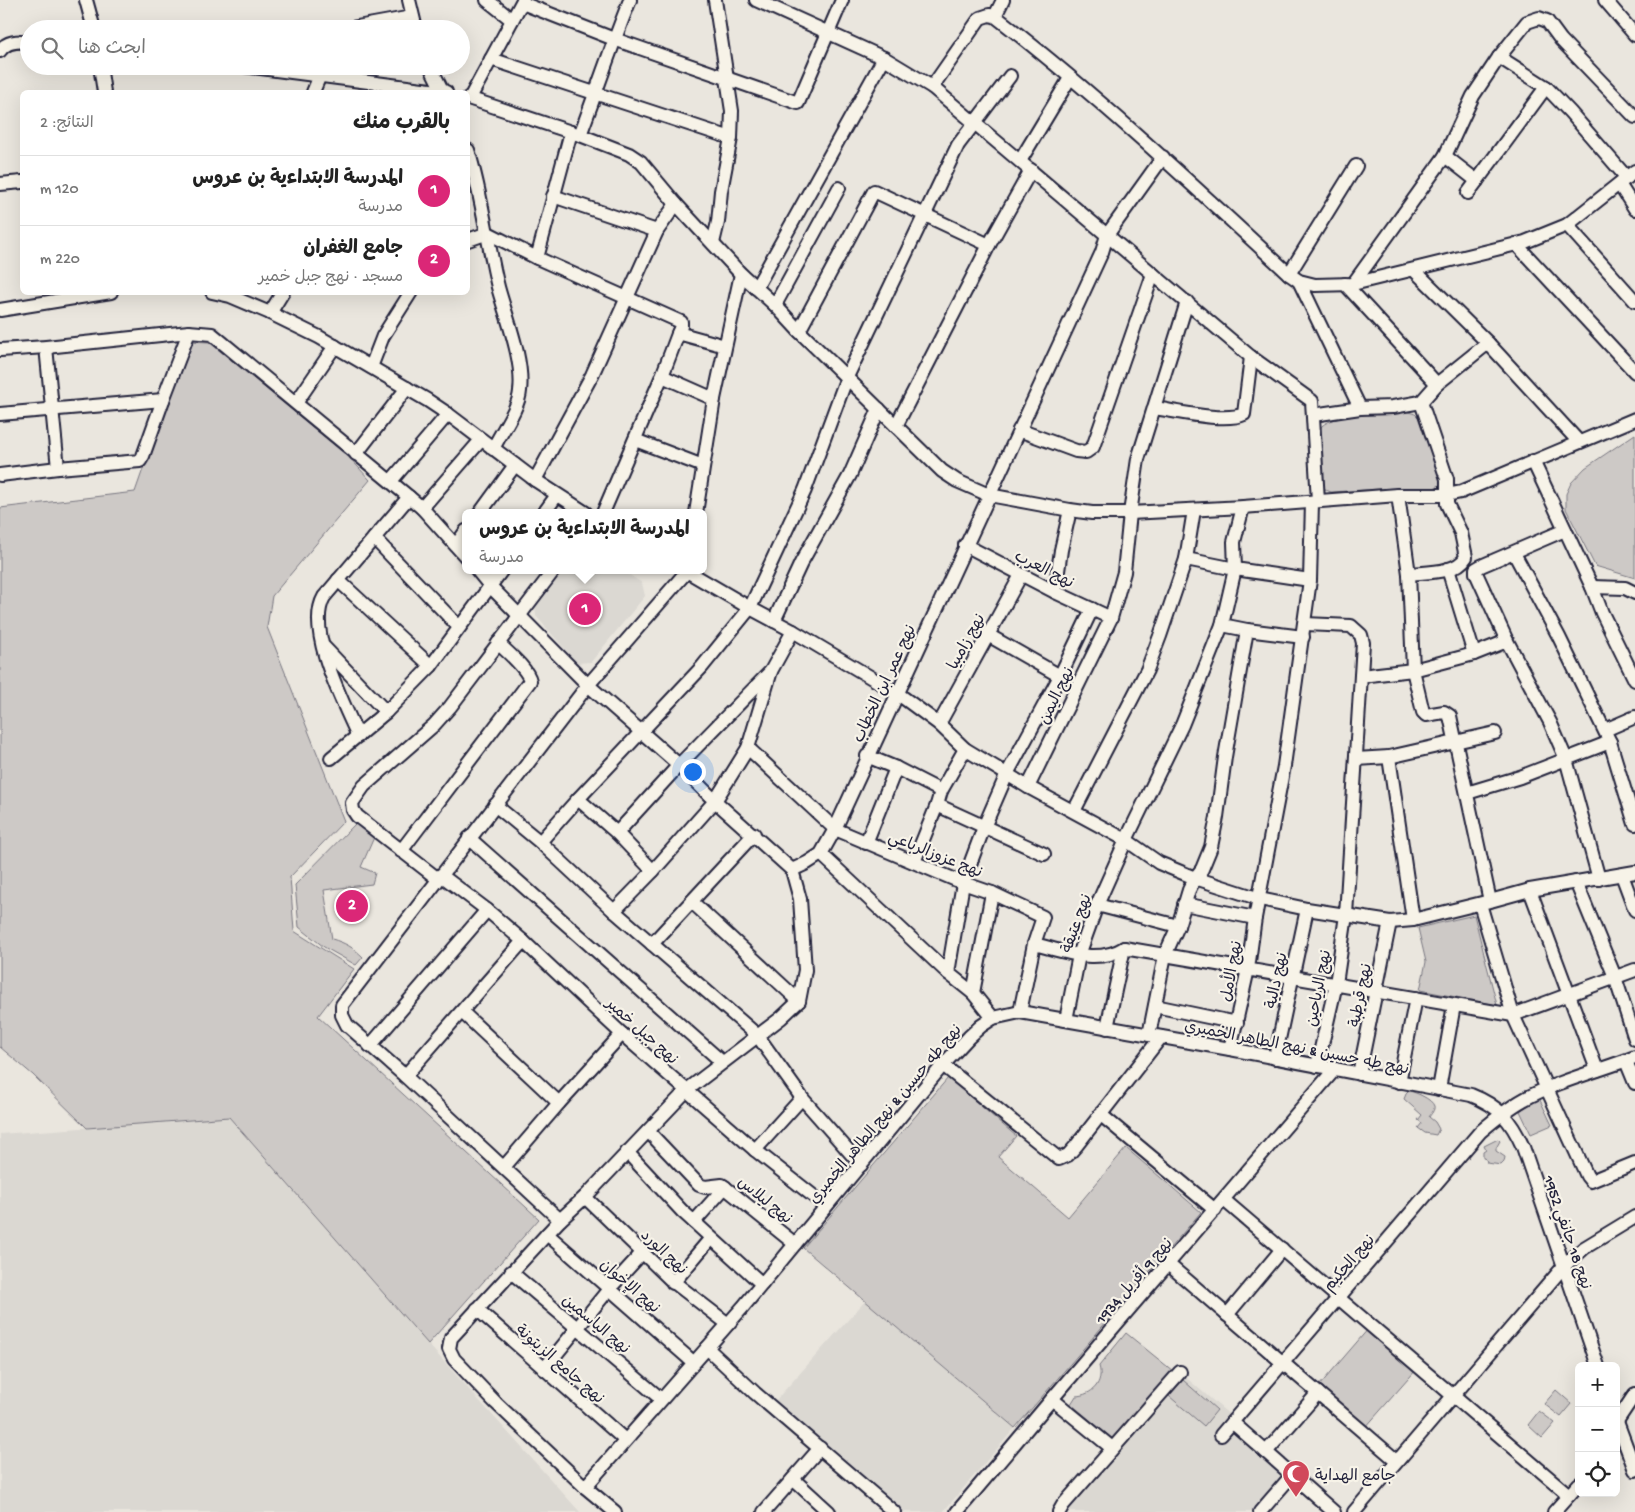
<!DOCTYPE html>
<html lang="ar">
<head>
<meta charset="utf-8">
<style>
	body { margin:0; font-family:"Gochi Hand","Playpen Sans Arabic",sans-serif; background:#f6f6f6; color:#222; direction:rtl }
	.controls { position:absolute; right:15px; bottom:15px; display:grid; overflow:hidden; border-radius:8px; box-shadow:0 5px 20px #0002 }
	.controls button { width:45px; height:45px; display:grid; place-items:center; padding:0; border:0; border-bottom:1px solid #e0e0e0; background:#fff; color:#222; font:25px sans-serif }
	.you { position:absolute; left:692px; top:771px; width:18px; height:18px; margin:-12px; border:4px solid #fff; border-radius:50%; background:#1a73e8; box-shadow:0 0 0 8px #1a73e833 }
	.badge { display:grid; place-items:center; width:32px; height:32px; border-radius:50%; background:#db2777; color:#fff; font-size:16px; font-weight:700 }
	.pin { position:absolute; translate:-50% -50%; border:2px solid #fff; box-shadow:0 1px 5px #0006 }
	.popup { position:absolute; left:462px; top:509px; width:245px; height:65px; box-sizing:border-box; display:grid; place-content:center; border-radius:8px; background:#fff; filter:drop-shadow(0 1px 4px #0005); font-size:16px; white-space:nowrap; color:#767676 }
	.popup b { font-size:19px; color:#222 }
	.popup::after { content:''; position:absolute; left:50%; top:100%; margin-left:-10px; border:10px solid transparent; border-top-color:#fff }
	.list { margin:0; padding:0; list-style:none }
	h2 { display:flex; justify-content:space-between; align-items:center; height:65px; margin:0; padding:0 20px; font-size:21px }
	h2 small { font-size:16px; font-weight:400; color:#767676 }
	.list li { display:grid; grid-template-columns:32px 1fr auto; gap:15px; align-items:center; box-sizing:border-box; height:70px; padding:0 20px; border-top:1px solid #e0e0e0 }
	.list b { display:block; font-size:19px; white-space:nowrap }
	.list p { margin:0; font-size:16px; white-space:nowrap; color:#767676 }
	.list em { font-size:16px; font-style:normal; color:#767676 }
	.icon { flex:none; width:28px; height:28px; fill:none; stroke:currentColor; stroke-width:2; stroke-linecap:round; stroke-linejoin:round }
	.map { position:relative; flex:none; width:1635px; height:1512px; overflow:hidden; direction:ltr }
	.search { position:absolute; background:#fff; box-shadow:0 5px 20px #0002; left:20px; top:20px; width:450px; height:55px; display:flex; align-items:center; gap:12px; box-sizing:border-box; padding:0 18px; border-radius:28px; color:#767676; font-size:19px }
	.panel { position:absolute; background:#fff; box-shadow:0 5px 20px #0002; left:20px; top:90px; width:450px; height:205px; border-radius:8px; direction:rtl }
	.map>svg:first-child { display:block }
</style>
</head>
<body>
<div class="map">
<svg width="1635" height="1512" viewBox="0 0 1635 1512">
	<rect width="100%" height="100%" fill="#eae6de"/>
	<filter id="ink" filterUnits="userSpaceOnUse"><feTurbulence type="fractalNoise" baseFrequency=".02" numOctaves="2"/><feDisplacementMap in="SourceGraphic" scale="10" xChannelSelector="R" yChannelSelector="G"/><feConvolveMatrix kernelMatrix="1 2 1 2 8 2 1 2 1" color-interpolation-filters="sRGB"/></filter>
	<g filter="url(#ink)">
		<g fill="#dbd8d2">
			<path d="M 561,570 L 622,570 L 642,583 L 645,596 L 591,662 L 577,663 L 536,616 L 535,602 Z"/>
			<path d="M 229,1117 L 428,1344 L 580,1512 L 0,1512 L 0,1134 Z"/>
			<path d="M 866,1300 L 1015,1428 L 943,1512 L 903,1512 L 775,1401 Z"/>
			<path d="M 1176,1369 L 1301,1476 L 1269,1512 L 1052,1512 Z"/>
		</g>
		<g fill="#cdc9c6" stroke="#787680">
			<path d="M 188,341 L 209,342 L 348,456 L 370,480 L 272,596 L 267,627 L 344,821 L 290,877 L 294,931 L 354,969 L 318,1016 L 539,1219 L 428,1344 L 229,1117 L 87,1128 L 33,1075 L 0,1047 L 0,508 L 135,492 Z"/>
			<path d="M 1405,411 L 1415,414 L 1422,421 L 1442,480 L 1441,484 L 1434,488 L 1396,488 L 1331,492 L 1326,490 L 1324,487 L 1320,429 C 1325,414 1388,412 1405,411 Z"/>
			<path d="M 1635,434 L 1635,578 L 1595,566 L 1566,509 L 1566,494 L 1571,483 L 1585,468 Z"/>
			<path d="M 358,821 L 375,835 L 361,867 L 375,873 L 372,884 L 324,890 L 332,939 C 345,943 353,947 363,957 L 356,965 L 324,947 L 299,927 L 295,885 Z"/>
			<path d="M 1474,915 L 1497,1005 L 1420,990 L 1426,962 L 1418,928 Z"/>
			<path d="M 948,1078 L 1016,1136 L 998,1157 L 1068,1217 L 1126,1148 L 1201,1212 L 1138,1285 C 1138,1294 1123,1309 1114,1313 L 1015,1428 L 803,1248 Z"/>
			<path d="M 1409,1091 C 1415,1092 1432,1099 1434,1106 C 1435,1110 1431,1114 1429,1117 L 1435,1122 L 1439,1129 L 1436,1135 L 1425,1133 L 1418,1128 L 1422,1123 L 1418,1120 L 1422,1115 L 1404,1099 L 1406,1094 Z"/>
			<path d="M 1539,1098 L 1552,1125 L 1531,1134 L 1520,1111 Z"/>
			<path d="M 1498,1139 L 1500,1141 L 1496,1148 L 1496,1151 L 1505,1157 L 1504,1162 L 1501,1165 L 1487,1163 L 1486,1159 L 1483,1158 L 1483,1152 L 1486,1150 L 1484,1146 Z"/>
			<path d="M 1369,1328 L 1416,1370 L 1365,1428 L 1319,1386 Z"/>
			<path d="M 1126,1333 L 1173,1371 L 1114,1440 L 1071,1404 L 1076,1396 C 1092,1395 1104,1383 1099,1366 Z"/>
			<path d="M 1183,1380 L 1217,1410 L 1204,1426 L 1169,1396 Z"/>
			<path d="M 1556,1390 L 1572,1404 L 1561,1417 L 1544,1404 Z"/>
			<path d="M 1539,1411 L 1555,1423 L 1542,1438 L 1528,1425 Z"/>
		</g>
		<g fill="none" stroke-linecap="round" stroke-linejoin="round">
			<defs>
				<g id="minor">
					<path d="M 86,0 L 94,29"/>
					<path d="M 409,0 L 416,29"/>
					<path d="M 487,0 L 512,20"/>
					<path d="M 756,0 L 884,58 L 932,87 L 1251,357 L 1312,401 L 1318,501"/>
					<path d="M 1605,0 L 1635,35"/>
					<path d="M 522,3 L 614,39 L 798,103 L 842,0"/>
					<path d="M 995,16 L 1003,0"/>
					<path d="M 346,29 L 412,17"/>
					<path d="M 0,51 C 6,41 18,41 29,42"/>
					<path d="M 1499,57 L 1546,87 L 1570,112 L 1627,178"/>
					<path d="M 491,59 L 731,138"/>
					<path d="M 100,66 L 104,92"/>
					<path d="M 244,66 L 446,92"/>
					<path d="M 430,66 L 443,92"/>
					<path d="M 932,87 L 980,18 L 989,15 L 995,16 C 1098,96 1193,185 1289,274 L 1299,281 L 1315,285 L 1353,284 L 1525,242 L 1567,225 L 1635,171"/>
					<path d="M 313,92 L 324,66"/>
					<path d="M 468,98 L 580,135 L 629,154 L 641,162 L 676,204 L 741,274 L 775,305 L 799,331 L 942,471 L 957,481 L 989,495 L 1070,510 L 1092,513 L 1130,513 L 1243,507 L 1398,495 L 1447,495 L 1461,492 L 1635,419"/>
					<path d="M 470,98 L 523,0"/>
					<path d="M 580,135 C 597,90 612,44 630,0"/>
					<path d="M 468,150 C 482,194 487,242 498,287 C 506,317 524,360 520,391 C 519,408 501,432 493,449"/>
					<path d="M 1445,156 L 1477,181"/>
					<path d="M 1020,161 L 1070,78"/>
					<path d="M 0,184 L 22,182"/>
					<path d="M 1619,184 L 1635,209"/>
					<path d="M 1468,193 L 1546,87"/>
					<path d="M 553,196 L 657,231"/>
					<path d="M 1567,225 L 1635,301"/>
					<path d="M 468,240 L 488,233 L 537,258 L 681,322 L 681,326 L 662,376 L 603,513"/>
					<path d="M 713,243 L 718,222 L 721,191 L 731,138 L 732,111 L 715,0"/>
					<path d="M 1516,244 L 1635,372"/>
					<path d="M 537,258 L 571,132"/>
					<path d="M 1414,270 L 1488,343 L 1579,442"/>
					<path d="M 1289,274 L 1356,166"/>
					<path d="M 1299,281 L 1360,408"/>
					<path d="M 1345,284 L 1437,384"/>
					<path d="M 1353,284 L 1445,156 L 1473,96 L 1499,57 L 1527,22 L 1539,18 L 1547,21 L 1561,40 L 1635,117"/>
					<path d="M 756,288 L 884,58"/>
					<path d="M 212,292 L 230,296 L 270,313"/>
					<path d="M 283,292 L 270,313 L 319,337 L 427,400 L 448,414 L 535,480 L 586,513"/>
					<path d="M 775,305 L 839,188"/>
					<path d="M 0,310 L 111,292"/>
					<path d="M 799,331 L 874,191 L 989,245"/>
					<path d="M 678,333 L 725,346"/>
					<path d="M 46,347 L 58,468"/>
					<path d="M 0,350 L 46,347 L 189,332 L 212,334 L 409,497 L 422,508 L 466,557"/>
					<path d="M 371,367 L 383,336 L 411,292"/>
					<path d="M 662,376 L 714,399"/>
					<path d="M 296,403 L 335,346"/>
					<path d="M 1154,408 C 1176,411 1225,423 1244,414 L 1251,357"/>
					<path d="M 0,414 L 163,400"/>
					<path d="M 1313,415 L 1360,408 L 1393,407 L 1421,402"/>
					<path d="M 896,426 L 989,245 L 1031,170"/>
					<path d="M 1019,430 L 1076,451 L 1086,452 L 1093,447 L 1153,274"/>
					<path d="M 635,440 L 703,466"/>
					<path d="M 356,454 L 407,388"/>
					<path d="M 1533,461 L 1592,587 L 1602,613 L 1635,680"/>
					<path d="M 0,475 L 58,468 L 140,461 L 143,456 L 163,400 L 189,332"/>
					<path d="M 535,480 L 592,375 L 657,231 L 676,204"/>
					<path d="M 391,481 L 448,414"/>
					<path d="M 1398,495 L 1409,574 L 1413,670 L 1423,712 L 1426,715 L 1444,712 L 1450,716 L 1490,901"/>
					<path d="M 422,508 L 481,440"/>
					<path d="M 480,513 L 515,465"/>
					<path d="M 544,513 L 557,495"/>
					<path d="M 696,513 L 714,399 L 741,274"/>
					<path d="M 1565,530 L 1481,566 L 1476,569 L 1476,573 L 1507,641 L 1550,722 L 1566,759 L 1599,879"/>
					<path d="M 374,538 L 459,627"/>
					<path d="M 456,545 L 466,531"/>
					<path d="M 965,545 L 1055,592 L 1111,618"/>
					<path d="M 1514,553 L 1559,637 L 1610,742 L 1635,824"/>
					<path d="M 1186,559 L 1235,569 L 1310,580"/>
					<path d="M 1448,569 L 1474,654"/>
					<path d="M 477,570 L 490,586 L 588,685 L 679,765 L 715,801 L 792,870 L 800,899 L 805,970 L 799,1001 L 781,1018 L 687,1090 L 585,1197 L 560,1220 L 451,1338 L 449,1349 L 454,1359 L 496,1403 L 585,1487"/>
					<path d="M 685,570 L 750,608 L 793,631 L 897,693 L 939,724 L 965,749 L 1028,787 L 1126,840 L 1159,863 L 1195,878 L 1260,899 L 1307,909 L 1390,922 L 1413,920 L 1490,901 L 1530,890 L 1635,872"/>
					<path d="M 1409,574 C 1426,572 1456,574 1466,557 L 1461,533 L 1447,504 L 1447,479 L 1421,402 L 1437,384 L 1488,343"/>
					<path d="M 338,580 L 431,666"/>
					<path d="M 1592,587 L 1625,588 L 1635,593"/>
					<path d="M 1055,592 L 1061,550 L 1070,510"/>
					<path d="M 774,621 L 801,563 L 850,475 L 879,409"/>
					<path d="M 1305,624 L 1351,626 L 1361,635 L 1363,643 L 1346,915 L 1336,984 L 1317,1066"/>
					<path d="M 1222,625 L 1247,630 L 1303,637"/>
					<path d="M 988,635 L 1060,676"/>
					<path d="M 324,647 L 386,712"/>
					<path d="M 1361,676 L 1413,670 L 1474,654 L 1507,641"/>
					<path d="M 939,724 L 1021,575"/>
					<path d="M 1605,730 L 1635,717"/>
					<path d="M 358,736 C 344,704 305,630 324,597 L 409,497"/>
					<path d="M 748,748 L 835,829 L 963,883 L 992,893 L 1043,917 L 1034,944 L 1020,1012"/>
					<path d="M 867,756 L 896,768 L 941,791"/>
					<path d="M 1389,757 L 1413,920"/>
					<path d="M 331,758 L 386,712 L 431,666 L 502,570"/>
					<path d="M 1356,759 L 1389,757 L 1495,733"/>
					<path d="M 1028,787 L 1111,618 L 1124,572 L 1130,513 L 1138,459 L 1187,302"/>
					<path d="M 1467,793 L 1520,777 L 1610,742"/>
					<path d="M 578,799 L 617,833 L 653,871"/>
					<path d="M 495,805 L 540,842 L 614,911 L 757,1035 L 802,1098 L 861,1165"/>
					<path d="M 937,805 L 1044,854"/>
					<path d="M 1074,811 L 1147,670 L 1160,636 L 1186,559 L 1194,510"/>
					<path d="M 617,833 L 679,765 L 771,671 L 793,631"/>
					<path d="M 469,838 L 722,1062"/>
					<path d="M 540,842 L 578,799 L 702,667 L 750,608 L 805,490 L 847,377 L 958,145 L 1010,76"/>
					<path d="M 866,843 L 896,768"/>
					<path d="M 401,851 L 530,681 C 528,669 507,652 498,643"/>
					<path d="M 821,854 L 948,973 L 973,993 L 993,1018"/>
					<path d="M 914,862 L 937,805 L 941,791 L 965,749"/>
					<path d="M 792,870 L 807,863 L 821,854 L 835,829 L 1102,252 L 1107,235 L 1163,157"/>
					<path d="M 441,875 L 487,910 L 523,941 L 622,1034 L 755,1150 L 826,1206"/>
					<path d="M 1622,875 L 1635,910"/>
					<path d="M 438,879 L 357,816 L 353,810 L 352,803 L 364,786 L 434,725 L 450,707 L 554,570"/>
					<path d="M 1576,882 L 1615,977 L 1635,1039"/>
					<path d="M 1530,890 L 1597,1070"/>
					<path d="M 692,902 L 799,1001"/>
					<path d="M 1184,904 L 1255,918"/>
					<path d="M 1480,904 L 1513,1015 L 1587,1176 L 1591,1181 L 1635,1163"/>
					<path d="M 1097,905 L 1178,926"/>
					<path d="M 614,911 L 653,871 L 715,801 L 748,748 L 771,671"/>
					<path d="M 652,944 L 754,834"/>
					<path d="M 1034,944 C 1063,951 1097,965 1124,948 L 1513,1015 L 1635,970"/>
					<path d="M 948,973 L 963,883 L 984,827 L 1007,774 L 1060,676 L 1092,609"/>
					<path d="M 973,993 L 992,893"/>
					<path d="M 1155,1006 L 1237,1023"/>
					<path d="M 462,1012 L 559,1103"/>
					<path d="M 1066,1020 L 1079,955 L 1097,905 L 1126,840 L 1182,725 L 1222,625 L 1235,569 L 1234,542 L 1243,507"/>
					<path d="M 1107,1028 L 1124,948"/>
					<path d="M 1149,1035 L 1165,955 L 1178,926 L 1189,890 L 1195,878 L 1202,869 L 1211,847 L 1217,817 L 1225,757 L 1247,630"/>
					<path d="M 370,1046 L 487,910"/>
					<path d="M 1230,1049 L 1248,969 L 1255,918 L 1284,766 L 1310,580 L 1312,502"/>
					<path d="M 1275,1058 L 1307,909"/>
					<path d="M 1626,1061 L 1635,1083"/>
					<path d="M 943,1065 L 1059,1159 L 1068,1155 L 1076,1146 L 1161,1037"/>
					<path d="M 1359,1074 L 1390,922"/>
					<path d="M 405,1076 L 523,941"/>
					<path d="M 1399,1082 L 1416,998"/>
					<path d="M 1439,1089 L 1454,1005"/>
					<path d="M 1100,1114 L 1215,1210"/>
					<path d="M 648,1131 L 699,1185 L 705,1187 L 722,1185 L 795,1244"/>
					<path d="M 755,1150 L 802,1098"/>
					<path d="M 627,1152 L 682,1211 L 762,1284"/>
					<path d="M 504,1167 L 559,1103 L 622,1034"/>
					<path d="M 585,1197 L 671,1280 L 728,1324"/>
					<path d="M 1224,1200 L 1569,1495"/>
					<path d="M 560,1220 L 405,1076 L 347,1025 L 342,1015 L 342,1005 L 588,685 L 688,570"/>
					<path d="M 694,1222 L 725,1187"/>
					<path d="M 547,1234 L 693,1362"/>
					<path d="M 1168,1264 L 1397,1461"/>
					<path d="M 511,1272 L 661,1399"/>
					<path d="M 673,1283 L 711,1238"/>
					<path d="M 477,1309 L 625,1440"/>
					<path d="M 1227,1315 L 1282,1249"/>
					<path d="M 707,1348 L 755,1393 L 894,1512"/>
					<path d="M 544,1369 L 609,1289 L 643,1252"/>
					<path d="M 1052,1399 L 1112,1448"/>
					<path d="M 1616,1419 L 1635,1470"/>
					<path d="M 1617,1421 L 1635,1394"/>
					<path d="M 1232,1422 L 1334,1512"/>
					<path d="M 1221,1435 L 1480,1132 C 1494,1120 1507,1109 1523,1100 C 1557,1081 1599,1071 1635,1057"/>
					<path d="M 1266,1452 L 1318,1393"/>
					<path d="M 793,1479 L 829,1512"/>
					<path d="M 615,1512 L 585,1487 L 743,1307 L 943,1065 L 969,1037 L 981,1026 L 993,1018 L 1020,1012 L 1230,1049 L 1471,1095 C 1499,1106 1511,1120 1523,1147 L 1598,1366"/>
					<path d="M 764,1512 L 820,1448"/>
					<path d="M 957,1512 L 1052,1399 L 1335,1069"/>
					<path d="M 1059,1512 L 1063,1505 L 1180,1372"/>
					<path d="M 1260,1512 L 1292,1475"/>
					<path d="M 1354,1512 L 1564,1266 L 1584,1248 L 1635,1217"/>
					<path d="M 1554,1512 L 1579,1484"/>
				</g>
			</defs>
			<use href="#minor" stroke="#22223b" stroke-width="16"/>
			<use href="#minor" stroke="#f7f3e8" stroke-width="12"/>
		</g>
	</g>
	<defs>
		<symbol id="mosque-pin" viewBox="-11 -11 22 30"><path d="M0 17L-7.5 6A9.5 9.5 0 1 1 7.5 6Z" fill="#d1495b" stroke="#f7f3e8"/><path d="M3.5-4.9A6 6 0 1 0 3.5 4.9A5 5 0 1 1 3.5-4.9Z" fill="#fff"/></symbol>
	</defs>
	<g fill-rule="evenodd">
		<use href="#mosque-pin" x="1280" y="1458" width="32" height="43"/>
	</g>
	<g text-anchor="middle" stroke-width="4.5" stroke-linejoin="round" paint-order="stroke">
		<g font-size="16" fill="#22223b" stroke="#f7f3e8">
			<text transform="translate(1045 568) rotate(27)" y="6">نهج العرب</text>
			<text transform="translate(965 641) rotate(-61)" y="6">نهج زامبيا</text>
			<text transform="translate(883 683) rotate(-65)" y="6">نهج عمر ابن الخطاب</text>
			<text transform="translate(1055 695) rotate(-64)" y="6">نهج اليمن</text>
			<text transform="translate(936 853) rotate(22)" y="6">نهج عزوزالرباعي</text>
			<text transform="translate(1075 923) rotate(-70)" y="6">نهج عتيقة</text>
			<text transform="translate(1230 971) rotate(-80)" y="6">نهج الأمل</text>
			<text transform="translate(1275 980) rotate(-78)" y="6">نهج دالية</text>
			<text transform="translate(1317 988) rotate(-79)" y="6">نهج الرياحين</text>
			<text transform="translate(1359 995) rotate(-79)" y="6">نهج قرطبة</text>
			<text transform="translate(643 1030) rotate(42)" y="6">نهج جبل خمير</text>
			<text transform="translate(1297 1046) rotate(11)" y="6">نهج طه حسين &amp; نهج الطاهر الخميري</text>
			<text transform="translate(884 1113) rotate(-50)" y="6">نهج طه حسين &amp; نهج الطاهر الخميري</text>
			<text transform="translate(766 1199) rotate(39)" y="6">نهج ليلاس</text>
			<text transform="translate(1569 1232) rotate(71)" y="6">نهج 18 جانفي 1952</text>
			<text transform="translate(665 1251) rotate(43)" y="6">نهج الورد</text>
			<text transform="translate(1348 1262) rotate(-49)" y="6">نهج الحكيم</text>
			<text transform="translate(1133 1280) rotate(-49)" y="6">نهج 9 أفريل 1934</text>
			<text transform="translate(631 1285) rotate(41)" y="6">نهج الإخوان</text>
			<text transform="translate(597 1323) rotate(40)" y="6">نهج الياسمين</text>
			<text transform="translate(561 1363) rotate(41)" y="6">نهج جامع الزيتونة</text>
		</g>
		<g font-size="16" fill="#22223b" stroke="#f7f3e8" text-anchor="start">
			<text x="1315" y="1480">جامع الهداية</text>
		</g>
	</g>
</svg>
<div class="controls">
<button>+</button>
<button>−</button>
<button><svg class="icon" aria-label="locate" viewBox="0 0 24 24"><circle cx="12" cy="12" r="6"/><path d="M12 2v4M12 18v4M2 12h4M18 12h4"/></svg></button>
</div>
<div class="you"></div>
<div class="pin badge" style="left:585px;top:609px">1</div>
<div class="popup"><b>المدرسة الابتداءية بن عروس</b>مدرسة</div>
<div class="pin badge" style="left:352px;top:906px">2</div>
<div class="search"><svg class="icon" aria-label="search" viewBox="0 0 24 24"><circle cx="10" cy="10" r="6"/><path d="M15 15l6 6"/></svg>ابحث هنا</div>
<section class="panel">
<h2>بالقرب منك<small>النتائج: 2</small></h2>
<ul class="list">
<li><span class="badge">1</span><div><b>المدرسة الابتداءية بن عروس</b><p>مدرسة</p></div><em>120 m</em></li>
<li><span class="badge">2</span><div><b>جامع الغفران</b><p>مسجد · نهج جبل خمير</p></div><em>220 m</em></li>
</ul>
</section>
</div>
</body>
</html>
